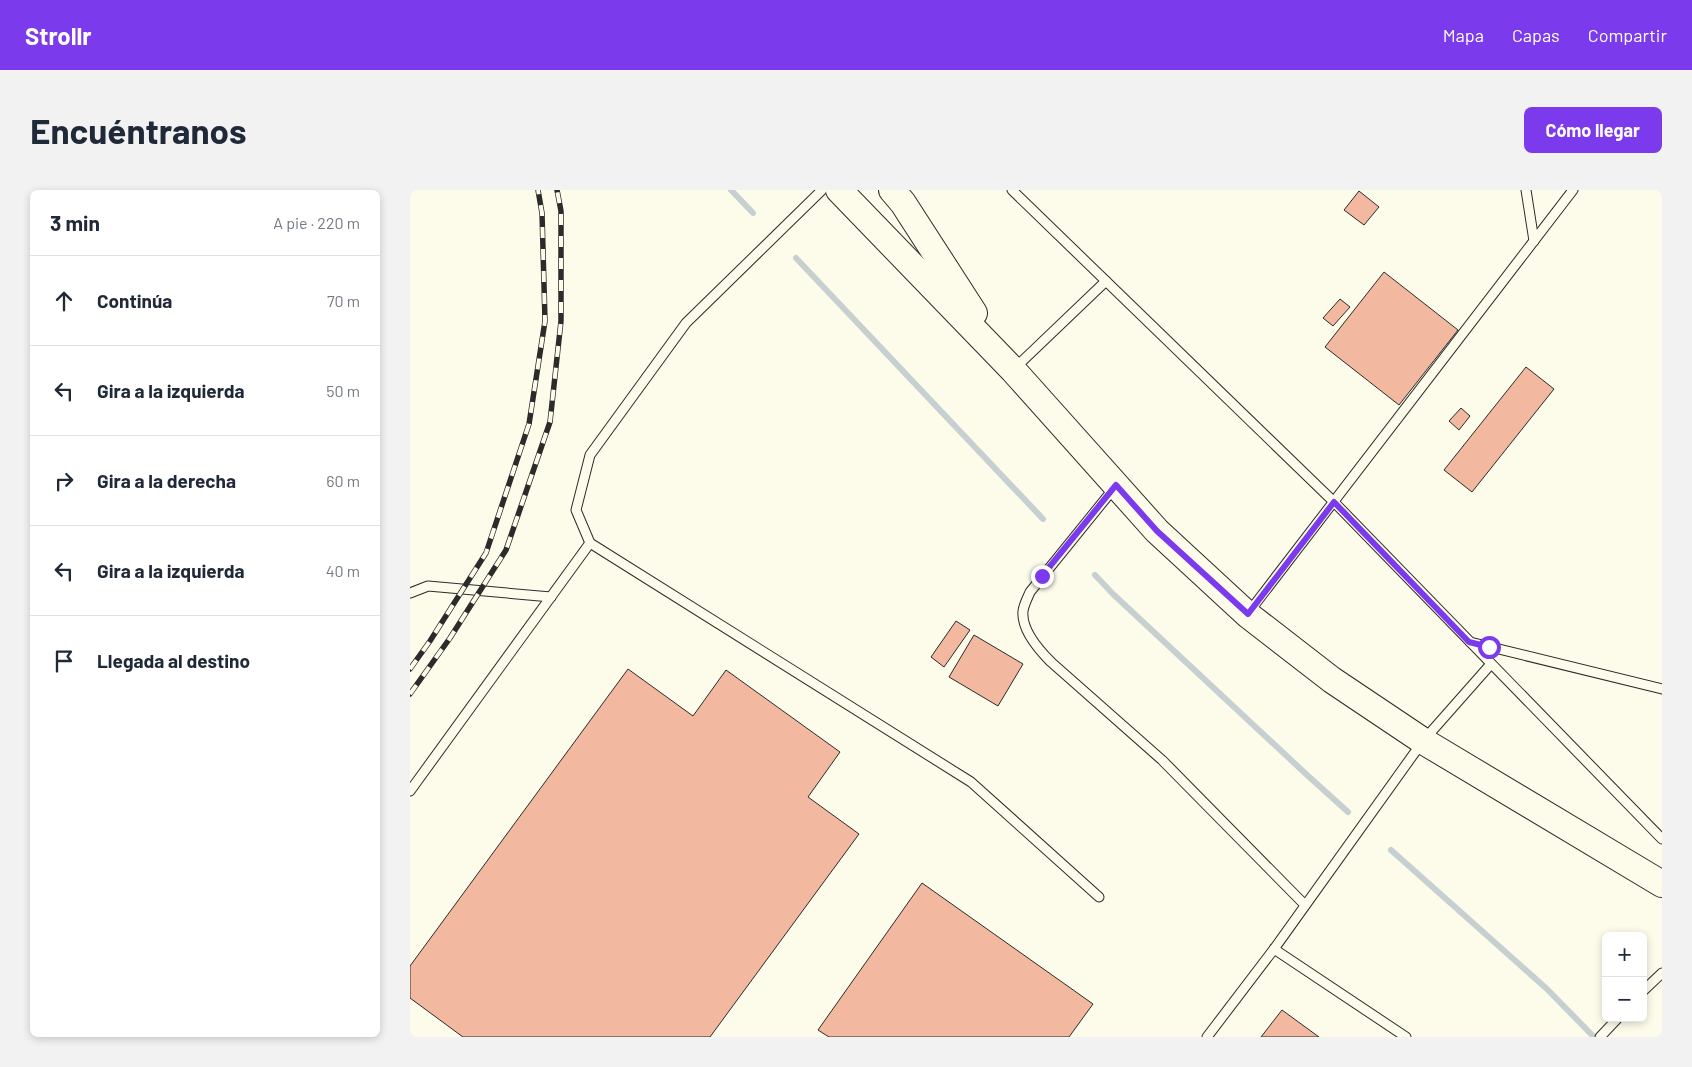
<!DOCTYPE html>
<html lang="es">
<head>
<meta charset="utf-8">
<style>
	body { margin:0; font-family:Barlow,sans-serif; background:#f2f2f3; color:#1f2937 }
	.controls { position:absolute; right:15px; bottom:15px; display:grid; overflow:hidden; border-radius:8px; box-shadow:0 2px 8px #0003 }
	.controls button { width:45px; height:45px; display:grid; place-items:center; padding:0; border:0; border-bottom:1px solid #e0e1e3; background:#fff; color:#1f2937; font:25px sans-serif }
	.stop { position:absolute; width:15px; height:15px; margin:-11px; border:4px solid #7c3aed; border-radius:50%; background:#fff }
	.stop.end { background:#7c3aed; border-color:#fff; box-shadow:0 1px 5px #0008 }
	.list { margin:0; padding:0; list-style:none }
	h2 { display:flex; justify-content:space-between; align-items:center; height:65px; margin:0; padding:0 20px; font-size:21px }
	h2 small { font-size:16px; font-weight:400; color:#747a83 }
	.list li { display:grid; grid-template-columns:32px 1fr auto; gap:15px; align-items:center; box-sizing:border-box; height:90px; padding:0 20px; border-top:1px solid #e0e1e3 }
	.list b { display:block; font-size:19px; white-space:nowrap }
	.list em { font-size:16px; font-style:normal; color:#747a83 }
	.icon { flex:none; width:28px; height:28px; fill:none; stroke:currentColor; stroke-width:2; stroke-linecap:round; stroke-linejoin:round }
	.map { position:relative; flex:none; width:1252px; height:847px; overflow:hidden; border-radius:8px }
	header { display:flex; align-items:center; gap:30px; box-sizing:border-box; height:70px; padding:0 25px; background:#7c3aed; color:#fff }
	header strong { font-size:24px }
	nav { display:flex; gap:28px; margin-inline-start:auto; font-size:18px }
	.intro { display:flex; align-items:center; justify-content:space-between; box-sizing:border-box; height:120px; padding:0 30px }
	h1 { margin:0; font-size:35px }
	.button { padding:12px 22px; border-radius:8px; background:#7c3aed; color:#fff; font-size:18px; font-weight:700 }
	main { display:flex; gap:30px; padding:0 30px }
	aside { flex:1; background:#fff; border-radius:8px; box-shadow:0 2px 8px #0003 }
	.map>svg:first-child { display:block }
</style>
</head>
<body>
<header>
<strong>Strollr</strong>
<nav><a>Mapa</a><a>Capas</a><a>Compartir</a></nav>
</header>
<div class="intro"><h1>Encuéntranos</h1><a class="button">Cómo llegar</a></div>
<main>
<aside>
<h2>3 min<small>A pie · 220 m</small></h2>
<ul class="list">
<li><svg class="icon" aria-label="ahead" viewBox="0 0 24 24"><path d="M12 20V5M6 11l6-6 6 6"/></svg><div><b>Continúa</b></div><em>70 m</em></li>
<li><svg class="icon" aria-label="left" viewBox="0 0 24 24"><path d="M17 20v-9H6M10 6l-5 5 5 5"/></svg><div><b>Gira a la izquierda</b></div><em>50 m</em></li>
<li><svg class="icon" aria-label="right" viewBox="0 0 24 24"><path d="M7 20v-9h11M14 6l5 5-5 5"/></svg><div><b>Gira a la derecha</b></div><em>60 m</em></li>
<li><svg class="icon" aria-label="left" viewBox="0 0 24 24"><path d="M17 20v-9H6M10 6l-5 5 5 5"/></svg><div><b>Gira a la izquierda</b></div><em>40 m</em></li>
<li><svg class="icon" aria-label="arrive" viewBox="0 0 24 24"><path d="M6 21V4h12l-3 4 3 4H6"/></svg><div><b>Llegada al destino</b></div></li>
</ul>
</aside>
<div class="map">
<svg width="1252" height="847" viewBox="0 0 1252 847">
	<rect width="100%" height="100%" fill="#fdfbea"/>
	<g fill="none" stroke-linecap="round" stroke-linejoin="round">
		<g stroke="#c7d0d0" stroke-width="6">
			<path d="M 321,0 L 343,23"/>
			<path d="M 386,68 L 633,329"/>
			<path d="M 685,385 L 703,404 L 896,584 L 938,622"/>
			<path d="M 981,660 L 1137,799 L 1184,847"/>
		</g>
	</g>
	<g fill="#f2b8a0" stroke="#2b2b2b">
		<path d="M 949,1 L 969,17 L 954,35 L 934,20 Z"/>
		<path d="M 974,82 L 1048,140 L 989,215 L 915,157 Z"/>
		<path d="M 930,109 L 940,117 L 923,136 L 913,128 Z"/>
		<path d="M 1116,177 L 1144,199 L 1062,302 L 1034,280 Z"/>
		<path d="M 1051,218 L 1060,226 L 1049,240 L 1039,231 Z"/>
		<path d="M 546,431 L 560,440 L 534,477 L 521,467 Z"/>
		<path d="M 564,445 L 613,474 L 588,516 L 539,487 Z"/>
		<path d="M 218,479 L 283,526 L 316,480 L 430,562 L 398,607 L 449,644 L 300,847 L 53,847 L 0,808 L 0,776 Z"/>
		<path d="M 512,693 L 683,814 L 659,847 L 419,847 L 408,840 Z"/>
		<path d="M 872,820 L 909,847 L 851,847 Z"/>
	</g>
	<g fill="none" stroke-linecap="round" stroke-linejoin="round">
		<defs>
			<g id="lane">
				<path d="M 412,0 L 276,133 L 180,265 L 166,320 L 180,353 L 561,592 L 689,707"/>
				<path d="M 602,0 L 924,312 L 1252,649"/>
				<path d="M 1116,0 L 1124,51"/>
				<path d="M 605,178 L 696,91"/>
				<path d="M 705,297 L 620,402 C 618,407 614,414 613,421 C 611,440 629,460 641,472 L 752,570 L 895,715"/>
				<path d="M 0,403 L 18,396 L 141,407"/>
				<path d="M 839,422 L 1163,0"/>
				<path d="M 1060,452 L 1252,499"/>
				<path d="M 0,601 L 180,353"/>
				<path d="M 864,759 L 996,847"/>
				<path d="M 1233,801 L 1252,783"/>
				<path d="M 797,847 L 864,759 L 1013,551 L 1081,474"/>
				<path d="M 1190,847 L 1208,828"/>
			</g>
			<g id="secondary">
				<path d="M 429,0 L 603,180 L 747,341 L 838,425 L 922,490 L 1013,551 L 1252,694"/>
				<path d="M 482,0 L 493,13 L 564,123"/>
			</g>
		</defs>
		<use href="#lane" stroke="#2b2b2b" stroke-width="11"/>
		<use href="#secondary" stroke="#2b2b2b" stroke-width="28"/>
		<use href="#lane" stroke="#fdfbea" stroke-width="9"/>
		<use href="#secondary" stroke="#fdfbea" stroke-width="26"/>
		<defs>
			<g id="rail">
				<path d="M 0,479 L 20,451 L 76,363 L 119,234 L 135,131 L 132,23 L 128,0"/>
				<path d="M 0,504 L 40,448 L 96,360 L 140,232 L 151,131 L 151,21 L 147,0"/>
			</g>
		</defs>
		<use href="#rail" stroke="#2b2b2b" stroke-width="5.5"/>
		<use href="#rail" stroke="#fdfbea" stroke-width="4" stroke-dasharray="11" stroke-linecap="butt"/>
	</g>
	<g fill="none" stroke-linecap="round" stroke-linejoin="round">
		<path stroke="#7c3aed" stroke-width="6" d="M 632,386 L 706,295 L 747,341 L 838,424 L 924,312 L 1059,452 L 1079,457"/>
	</g>
</svg>
<div class="controls">
<button>+</button>
<button>−</button>
</div>
<div class="stop" style="left:1079px;top:457px"></div>
<div class="stop end" style="left:632px;top:386px"></div>
</div>
</main>
</body>
</html>
